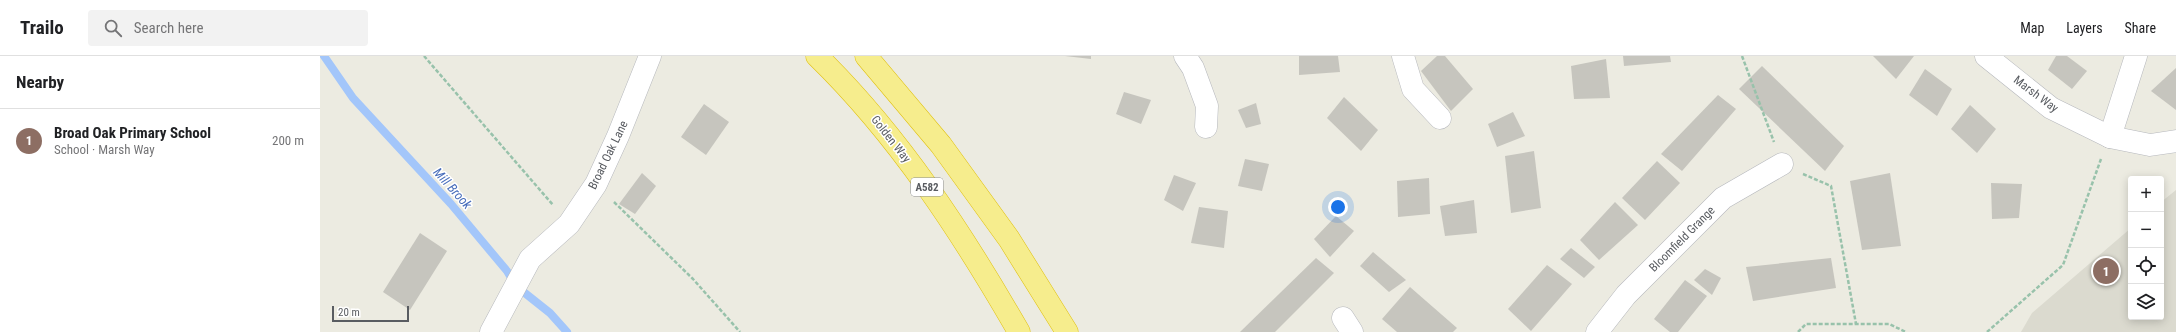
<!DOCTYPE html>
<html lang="en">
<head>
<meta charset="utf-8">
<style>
	body { margin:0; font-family:"Roboto Condensed",sans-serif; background:#f2f2f2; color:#202124 }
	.controls { position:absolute; right:12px; bottom:12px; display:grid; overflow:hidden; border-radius:4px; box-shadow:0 2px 10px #0003 }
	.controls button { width:36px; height:36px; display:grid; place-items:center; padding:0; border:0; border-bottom:1px solid #e0e0e0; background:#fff; color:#202124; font:20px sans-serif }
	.scale { position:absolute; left:12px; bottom:10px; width:77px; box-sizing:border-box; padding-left:4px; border:2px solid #595c61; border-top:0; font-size:11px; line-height:14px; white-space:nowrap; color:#595c61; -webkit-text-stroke:3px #fff; paint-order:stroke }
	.you { position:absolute; left:1018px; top:151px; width:14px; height:14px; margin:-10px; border:3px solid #fff; border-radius:50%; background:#1a73e8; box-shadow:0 0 0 6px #1a73e833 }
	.badge { display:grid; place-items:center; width:26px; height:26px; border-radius:50%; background:#0f766e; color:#fff; font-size:13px; font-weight:700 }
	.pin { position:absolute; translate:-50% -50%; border:2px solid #fff; box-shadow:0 1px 4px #0006 }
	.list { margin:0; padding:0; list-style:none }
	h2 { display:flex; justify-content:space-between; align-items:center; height:52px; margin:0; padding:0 16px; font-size:17px }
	h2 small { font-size:13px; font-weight:400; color:#757577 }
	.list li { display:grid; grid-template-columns:26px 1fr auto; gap:12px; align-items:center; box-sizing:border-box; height:64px; padding:0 16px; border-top:1px solid #e0e0e0 }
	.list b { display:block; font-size:15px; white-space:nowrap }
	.list p { margin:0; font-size:13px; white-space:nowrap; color:#757577 }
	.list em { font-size:13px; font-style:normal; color:#757577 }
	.icon { flex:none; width:22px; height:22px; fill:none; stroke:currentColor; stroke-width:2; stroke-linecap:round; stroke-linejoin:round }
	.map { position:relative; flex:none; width:1856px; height:276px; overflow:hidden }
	header { display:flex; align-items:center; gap:24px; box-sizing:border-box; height:56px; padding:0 20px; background:#fff; border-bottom:1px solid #e0e0e0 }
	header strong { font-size:19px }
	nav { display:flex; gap:22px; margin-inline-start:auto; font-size:14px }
	.search { width:280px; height:36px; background:#f2f2f2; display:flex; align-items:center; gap:10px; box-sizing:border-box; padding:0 14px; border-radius:4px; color:#757577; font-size:15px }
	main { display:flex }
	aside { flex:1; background:#fff }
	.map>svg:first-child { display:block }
</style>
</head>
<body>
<header>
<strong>Trailo</strong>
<div class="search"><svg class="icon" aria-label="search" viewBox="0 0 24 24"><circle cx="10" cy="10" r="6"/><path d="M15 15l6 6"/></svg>Search here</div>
<nav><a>Map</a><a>Layers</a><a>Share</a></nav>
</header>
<main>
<aside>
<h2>Nearby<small></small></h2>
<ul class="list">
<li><span class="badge" style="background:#8d6e63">1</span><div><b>Broad Oak Primary School</b><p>School · Marsh Way</p></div><em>200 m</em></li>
</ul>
</aside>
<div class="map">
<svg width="1856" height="276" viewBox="0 0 1856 276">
	<rect width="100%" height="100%" fill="#ecebe1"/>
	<path fill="#dbdacf" d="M 1856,134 L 1856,276 L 1701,276 L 1712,257 L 1811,172 L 1811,261 L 1841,261 L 1841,146 Z"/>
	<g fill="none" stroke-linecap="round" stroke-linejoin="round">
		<path stroke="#a3c6fa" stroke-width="8" d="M 4,0 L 33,42 L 131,148 L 187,215 L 196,230 L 230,257 L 247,276"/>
	</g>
	<g fill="#c6c5be">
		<path d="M 745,0 L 771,0 L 771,3 Z"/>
		<path d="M 979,0 L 1018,0 L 1020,16 L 979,19 Z"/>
		<path d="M 1117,0 L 1125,0 L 1153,33 L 1131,55 L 1101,15 Z"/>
		<path d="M 1303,0 L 1350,0 L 1351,6 L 1304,10 Z"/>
		<path d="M 1553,0 L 1594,0 L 1576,23 Z"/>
		<path d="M 1736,0 L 1747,0 L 1767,15 L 1752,33 L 1728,14 Z"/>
		<path d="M 1286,3 L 1290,42 L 1254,43 L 1251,10 Z"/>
		<path d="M 1442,10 L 1524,90 L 1505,115 L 1419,33 Z"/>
		<path d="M 1856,12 L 1856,54 L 1831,35 Z"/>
		<path d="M 1605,13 L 1632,33 L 1617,60 L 1589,39 Z"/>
		<path d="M 804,36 L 831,44 L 821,68 L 796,58 Z"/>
		<path d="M 1398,39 L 1416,53 L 1362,115 L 1341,98 Z"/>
		<path d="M 1024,41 L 1058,74 L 1041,95 L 1007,62 Z"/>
		<path d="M 936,47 L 941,68 L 926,72 L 918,54 Z"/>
		<path d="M 384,48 L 409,66 L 386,99 L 361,81 Z"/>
		<path d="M 1650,49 L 1676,73 L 1657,97 L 1631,73 Z"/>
		<path d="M 1193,56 L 1205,80 L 1177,91 L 1168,68 Z"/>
		<path d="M 1214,95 L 1221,152 L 1191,157 L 1185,100 Z"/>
		<path d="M 925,103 L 949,108 L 942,135 L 918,130 Z"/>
		<path d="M 1337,105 L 1360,127 L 1325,164 L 1302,142 Z"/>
		<path d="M 322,117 L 336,130 L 315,158 L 299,148 Z"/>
		<path d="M 1570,117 L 1581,190 L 1542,194 L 1530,125 Z"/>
		<path d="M 854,119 L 876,127 L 863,155 L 844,144 Z"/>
		<path d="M 1109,122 L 1110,158 L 1078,161 L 1077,125 Z"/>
		<path d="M 1671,127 L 1702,128 L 1699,162 L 1672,163 Z"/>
		<path d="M 1154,144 L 1157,177 L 1125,180 L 1120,150 Z"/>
		<path d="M 1295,146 L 1318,169 L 1279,204 L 1260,184 Z"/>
		<path d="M 879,151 L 908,155 L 904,192 L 871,187 Z"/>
		<path d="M 1016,160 L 1034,175 L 1010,201 L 994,183 Z"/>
		<path d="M 100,177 L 127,195 L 90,254 L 63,236 Z"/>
		<path d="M 1251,192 L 1275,211 L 1264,222 L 1240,203 Z"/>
		<path d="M 1053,196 L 1086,224 L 1069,236 L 1040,210 Z"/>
		<path d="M 996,202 L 1014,217 L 955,276 L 920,276 Z"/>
		<path d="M 1511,202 L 1516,232 L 1433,245 L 1426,211 Z"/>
		<path d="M 1227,209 L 1252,228 L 1211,275 L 1188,253 Z"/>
		<path d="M 1385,213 L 1401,222 L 1392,239 L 1374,224 Z"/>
		<path d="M 1365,224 L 1387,240 L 1358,276 L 1350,276 L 1334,263 Z"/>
		<path d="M 1090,231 L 1137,272 L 1133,276 L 1077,276 L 1062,263 Z"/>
	</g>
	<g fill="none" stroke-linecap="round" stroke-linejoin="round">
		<defs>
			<g id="street">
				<path d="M 865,0 L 873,12 L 887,50 L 886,71"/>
				<path d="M 1083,0 L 1093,33 L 1120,62"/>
				<path d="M 1666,0 L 1731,52 L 1790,81 L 1830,89 L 1856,85"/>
				<path d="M 1790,81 L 1816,0"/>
				<path d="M 1023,262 L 1032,276"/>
				<path d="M 171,276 L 210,203 L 249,168 L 276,128 L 298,80 L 330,0"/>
				<path d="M 1277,276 L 1306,239 L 1403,142 L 1462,108"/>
			</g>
			<g id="highway">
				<path d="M 497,0 C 579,80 642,177 699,276"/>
				<path d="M 546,0 L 621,89 L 689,183 L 747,276"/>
			</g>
		</defs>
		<use href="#street" stroke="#b6b8bd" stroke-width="23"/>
		<use href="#highway" stroke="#e0c00d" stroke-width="23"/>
		<g stroke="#98c2ab" stroke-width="2.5" stroke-dasharray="4 2" stroke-linecap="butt">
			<path d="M 104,0 L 233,149"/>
			<path d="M 1422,0 L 1454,86"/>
			<path d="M 1483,118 L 1511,130 L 1536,268"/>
			<path d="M 294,146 L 373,223 L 420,276"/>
			<path d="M 1478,276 L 1486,268 L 1569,268 L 1586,276"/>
			<path d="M 1667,276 L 1743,209 L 1781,103"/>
		</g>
		<use href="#street" stroke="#fff" stroke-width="22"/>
		<use href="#highway" stroke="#f6ed8d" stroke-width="22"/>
	</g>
	<g text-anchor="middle" stroke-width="3" stroke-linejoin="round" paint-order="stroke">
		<rect fill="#fff" stroke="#8b8d90" stroke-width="1" x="591" y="122" width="32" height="18" rx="3"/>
		<g font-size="11" font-weight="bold" fill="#595c61">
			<text x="607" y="135">A582</text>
		</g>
		<g font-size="12" fill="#595c61" stroke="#fff">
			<text transform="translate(1716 38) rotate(37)" y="4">Marsh Way</text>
			<text transform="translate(571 83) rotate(52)" y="4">Golden Way</text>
			<text transform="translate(288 99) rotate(-64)" y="4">Broad Oak Lane</text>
			<text transform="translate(1362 183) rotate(-45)" y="4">Bloomfield Grange</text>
		</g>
		<g font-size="13" font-style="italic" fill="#476dbb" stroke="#fff">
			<text transform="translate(133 132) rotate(48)" y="5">Mill Brook</text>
		</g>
	</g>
</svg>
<div class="controls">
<button>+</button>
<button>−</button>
<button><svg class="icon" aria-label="locate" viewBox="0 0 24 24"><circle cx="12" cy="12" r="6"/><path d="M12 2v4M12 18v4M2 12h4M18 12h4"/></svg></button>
<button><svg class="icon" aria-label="layers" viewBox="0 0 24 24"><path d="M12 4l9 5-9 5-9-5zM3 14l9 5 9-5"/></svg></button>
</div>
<div class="scale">20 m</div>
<div class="you"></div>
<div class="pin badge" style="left:1786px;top:215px;background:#8d6e63">1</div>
</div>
</main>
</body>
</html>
